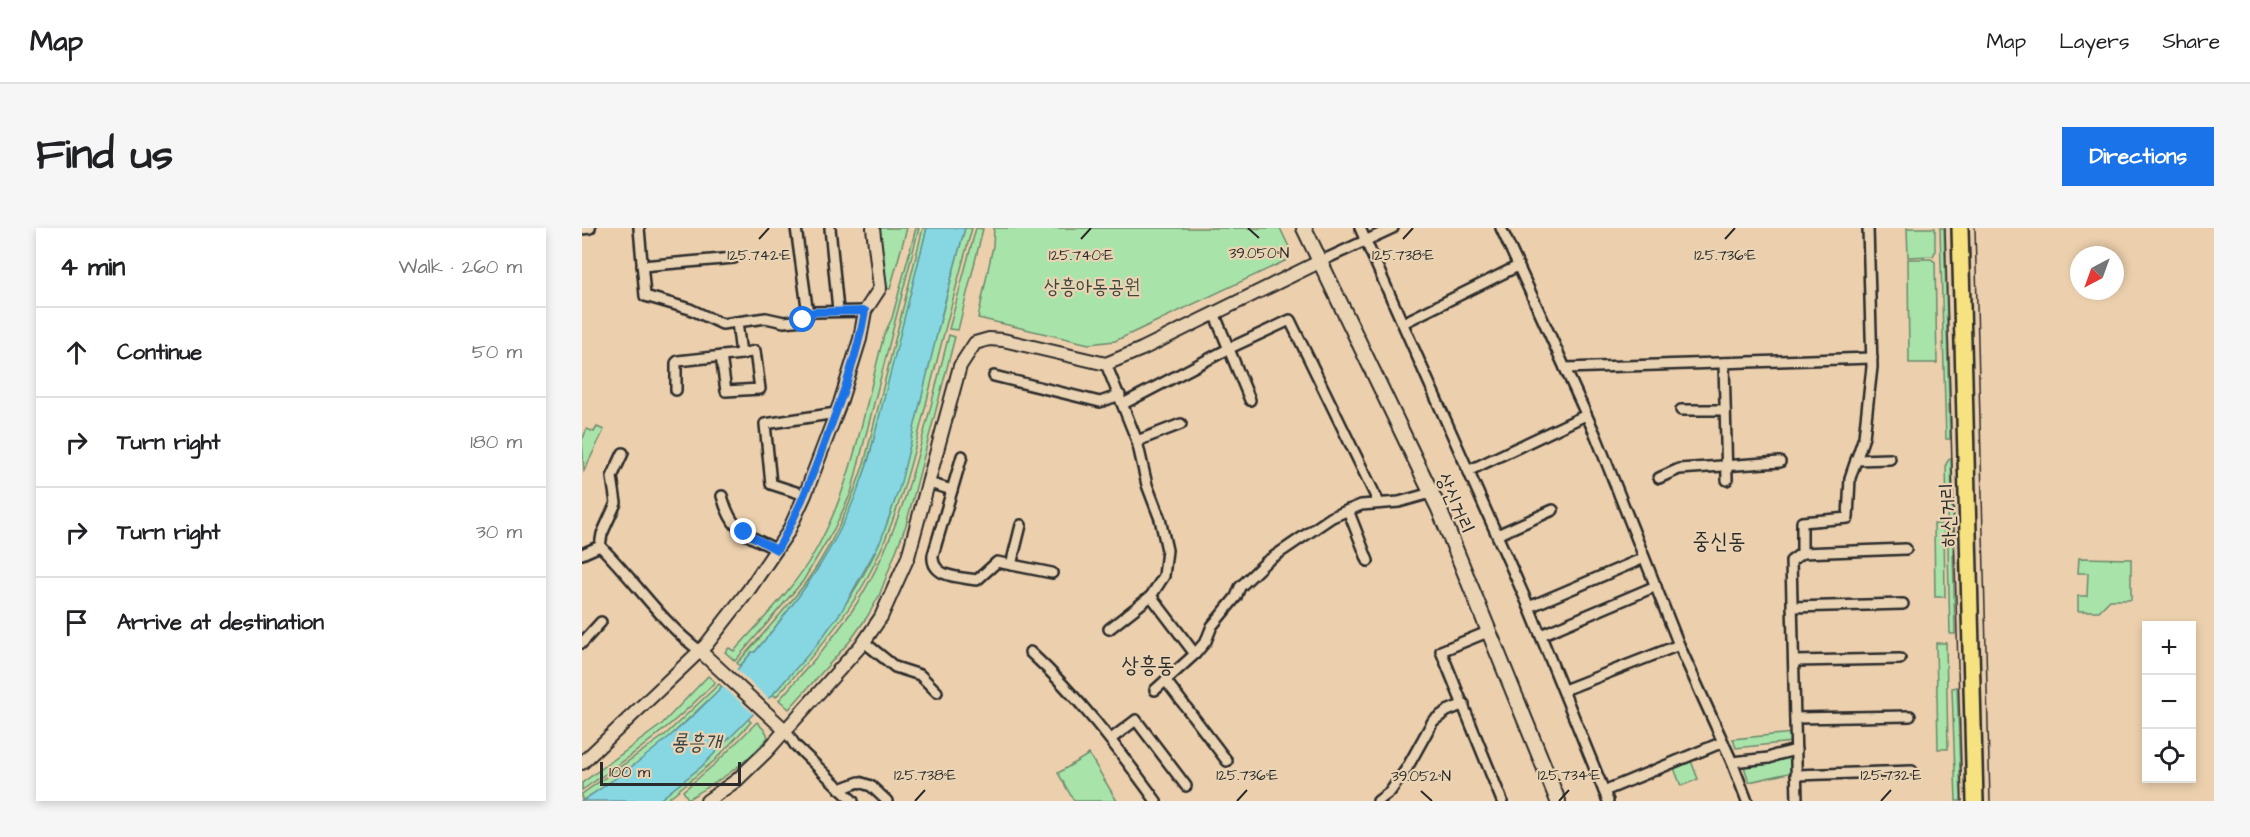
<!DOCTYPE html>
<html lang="en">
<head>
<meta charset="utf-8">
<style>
	body { margin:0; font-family:"Architects Daughter","Poor Story",sans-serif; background:#f6f6f6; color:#202124 }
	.controls { position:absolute; right:18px; bottom:18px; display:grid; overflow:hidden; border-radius:0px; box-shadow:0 3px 9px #0003 }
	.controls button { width:54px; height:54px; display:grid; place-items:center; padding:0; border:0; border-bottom:2px solid #e0e0e0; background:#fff; color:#202124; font:30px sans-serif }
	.compass { position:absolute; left:1488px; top:18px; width:54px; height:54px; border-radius:50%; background:#fff; box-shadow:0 3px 9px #0003; rotate:221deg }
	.scale { position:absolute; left:18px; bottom:15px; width:141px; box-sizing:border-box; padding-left:6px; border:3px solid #2b2b2b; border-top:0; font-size:16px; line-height:21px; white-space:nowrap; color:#2b2b2b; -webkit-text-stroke:4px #ead3b3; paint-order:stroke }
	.stop { position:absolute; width:18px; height:18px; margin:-14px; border:4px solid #1a73e8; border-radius:50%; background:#fff }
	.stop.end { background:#1a73e8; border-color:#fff; box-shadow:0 2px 6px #0008 }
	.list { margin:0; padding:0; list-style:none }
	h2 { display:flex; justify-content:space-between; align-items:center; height:78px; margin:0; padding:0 24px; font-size:26px }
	h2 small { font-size:20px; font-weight:400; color:#757577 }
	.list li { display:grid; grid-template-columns:39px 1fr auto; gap:18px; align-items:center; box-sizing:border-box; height:90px; padding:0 24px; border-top:2px solid #e0e0e0 }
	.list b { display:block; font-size:22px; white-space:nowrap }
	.list em { font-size:20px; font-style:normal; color:#757577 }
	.icon { flex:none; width:33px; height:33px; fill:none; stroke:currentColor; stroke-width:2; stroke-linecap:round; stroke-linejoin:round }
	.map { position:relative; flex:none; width:1632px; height:573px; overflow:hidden; border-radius:0px }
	header { display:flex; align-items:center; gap:36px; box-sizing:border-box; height:84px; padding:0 30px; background:#fff; border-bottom:2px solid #e0e0e0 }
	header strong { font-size:28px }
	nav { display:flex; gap:33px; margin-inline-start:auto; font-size:21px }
	.intro { display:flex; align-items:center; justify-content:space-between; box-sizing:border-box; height:144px; padding:0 36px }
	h1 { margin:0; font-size:42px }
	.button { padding:15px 27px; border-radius:0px; background:#1a73e8; color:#fff; font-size:21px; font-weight:700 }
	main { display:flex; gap:36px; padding:0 36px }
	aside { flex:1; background:#fff; border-radius:0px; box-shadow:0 3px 9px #0003 }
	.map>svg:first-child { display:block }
</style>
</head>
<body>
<header>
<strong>Map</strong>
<nav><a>Map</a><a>Layers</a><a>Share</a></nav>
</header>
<div class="intro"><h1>Find us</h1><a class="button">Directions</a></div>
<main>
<aside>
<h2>4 min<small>Walk · 260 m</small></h2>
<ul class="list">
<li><svg class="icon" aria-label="ahead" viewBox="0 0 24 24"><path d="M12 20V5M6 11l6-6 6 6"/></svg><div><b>Continue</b></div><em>50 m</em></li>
<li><svg class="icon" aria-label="right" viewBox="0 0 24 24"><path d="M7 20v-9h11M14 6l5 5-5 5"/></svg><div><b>Turn right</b></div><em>180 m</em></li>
<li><svg class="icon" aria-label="right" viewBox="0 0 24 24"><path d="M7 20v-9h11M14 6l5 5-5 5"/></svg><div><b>Turn right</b></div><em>30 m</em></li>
<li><svg class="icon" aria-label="arrive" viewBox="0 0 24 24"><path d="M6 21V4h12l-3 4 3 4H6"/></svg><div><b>Arrive at destination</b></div></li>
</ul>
</aside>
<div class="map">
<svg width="1632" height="573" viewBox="0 0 1632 573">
	<rect width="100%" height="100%" fill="#ecd0ae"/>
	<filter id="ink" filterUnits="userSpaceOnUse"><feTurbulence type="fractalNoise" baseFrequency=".0167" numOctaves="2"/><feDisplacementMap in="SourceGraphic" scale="12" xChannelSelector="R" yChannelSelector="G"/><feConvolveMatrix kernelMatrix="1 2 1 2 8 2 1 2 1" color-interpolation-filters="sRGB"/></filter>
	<g filter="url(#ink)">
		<g fill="#a8e4aa" stroke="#6a886a" stroke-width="1.5">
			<path d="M 298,0 L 325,0 L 308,61 L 304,60 Z"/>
			<path d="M 334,0 L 337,0 L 269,265 L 252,301 L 221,353 L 153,433 L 143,424 L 147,420 L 152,423 C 181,391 214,358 235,320 C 271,255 283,178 302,107 L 310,90 Z"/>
			<path d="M 341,0 L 345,0 C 331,56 317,112 303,168 C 292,209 283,251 265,290 C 241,340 208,382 172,425 L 170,424 L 158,438 L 155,435 C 178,410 201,384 222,357 C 250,319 269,276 283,232 Z"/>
			<path d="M 383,0 L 390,0 C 375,55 361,109 347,164 C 331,229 316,294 283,354 C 259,397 226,433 194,469 L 191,466 C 233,419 274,371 299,311 C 318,265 328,215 340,167 C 353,111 368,55 383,0 Z"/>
			<path d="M 394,0 L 401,1 L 376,102 L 367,101 Z"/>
			<path d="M 412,0 L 698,0 L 707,19 L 705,32 L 533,113 L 507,116 L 396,90 L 411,18 Z"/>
			<path d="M 1325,0 L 1353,0 L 1353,24 L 1351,28 L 1326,29 Z"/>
			<path d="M 1358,0 L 1362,0 L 1368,211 L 1364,211 Z"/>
			<path d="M 1326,31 L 1349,31 L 1353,34 L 1355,135 L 1327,135 Z"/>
			<path d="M 367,107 L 373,109 L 324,297 L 297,368 L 285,389 L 268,413 L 207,481 L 197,472 C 224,441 253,410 275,375 C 325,295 343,197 367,107 Z"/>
			<path d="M 15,199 L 22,202 L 2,243 L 0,212 L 5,201 L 12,204 Z"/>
			<path d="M 1368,230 L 1369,230 L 1373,406 L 1368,406 L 1364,236 Z"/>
			<path d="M 1352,296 L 1362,296 L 1363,369 L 1353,369 Z"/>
			<path d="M 1497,330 L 1549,331 L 1549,372 L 1528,372 L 1517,383 L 1496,383 L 1496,368 L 1505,368 L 1506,345 L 1496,345 Z"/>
			<path d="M 1354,415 L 1364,415 L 1366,521 L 1356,521 Z"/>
			<path d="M 126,448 L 133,454 C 93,496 48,530 0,562 L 0,555 L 79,497 Z"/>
			<path d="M 137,456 L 140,459 L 80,516 L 39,548 L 0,573 L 0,566 L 83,507 Z"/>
			<path d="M 1375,459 L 1379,573 L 1374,573 L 1370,460 Z"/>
			<path d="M 166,491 L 169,494 L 132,533 L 83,573 L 76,573 L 119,539 Z"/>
			<path d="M 175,494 L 184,504 L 186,509 C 165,536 135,554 106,571 L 101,563 L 134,535 Z"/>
			<path d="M 1210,505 L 1210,514 L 1154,520 L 1151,511 Z"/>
			<path d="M 1211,524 L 1211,544 L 1167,554 L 1161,535 L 1167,533 L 1169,538 L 1196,531 L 1196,527 Z"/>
			<path d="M 507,526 L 535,573 L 492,573 L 476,545 Z"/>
			<path d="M 1109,533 L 1116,551 L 1099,558 L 1092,540 Z"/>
		</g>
		<path fill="#87d7e3" stroke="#629299" stroke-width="1.5" d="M 345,0 L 383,0 L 363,73 L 318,258 L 299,312 L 259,384 L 233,419 L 191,466 L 119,539 L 76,573 L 0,573 C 66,530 121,485 170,424 L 173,424 C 225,361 260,313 286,234 Z"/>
		<path fill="#ecd0ae" d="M 153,440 L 189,473 L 174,488 L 138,456 Z"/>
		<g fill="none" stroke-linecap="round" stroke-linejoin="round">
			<defs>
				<g id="minor">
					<path d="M 57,0 L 63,68 L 108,81 L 140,96 L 184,90 L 202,94 L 221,92 L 226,86 L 232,84 L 283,83"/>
					<path d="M 214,0 L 226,86"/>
					<path d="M 248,0 L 256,82"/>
					<path d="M 778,0 L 947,379 L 1026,573"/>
					<path d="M 919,0 L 1014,208 L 1097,417 L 1150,534 L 1165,573"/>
					<path d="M 0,1 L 8,0"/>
					<path d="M 737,34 L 811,0"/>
					<path d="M 60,38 L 152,30"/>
					<path d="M 632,85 L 668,172"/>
					<path d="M 821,95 L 936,38"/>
					<path d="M 139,128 L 144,163 L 178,161 L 173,123 L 159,126"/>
					<path d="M 1142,135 L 1145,252"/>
					<path d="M 524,136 L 555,213 L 565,257 L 578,291 L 585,322 L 582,348 L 569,368 L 527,401"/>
					<path d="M 983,140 L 1290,130"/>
					<path d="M 412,148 L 518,174 L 538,167"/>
					<path d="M 94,162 L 94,135 L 96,133 L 159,126 L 155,94"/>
					<path d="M 541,176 L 648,120 L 708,92 L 797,275"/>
					<path d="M 1099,182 L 1143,182"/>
					<path d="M 555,213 L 599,196"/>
					<path d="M 380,228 L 351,327 C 349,350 378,349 395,352 L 415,334 L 470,345"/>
					<path d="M 1274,232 L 1308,231"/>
					<path d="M 888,242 L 1004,187"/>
					<path d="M 1077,250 L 1097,241 L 1198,234"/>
					<path d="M 347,255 L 370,262"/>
					<path d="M 223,267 L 189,256 L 183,196 L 254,185"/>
					<path d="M 140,268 C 151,306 163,305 195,322"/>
					<path d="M 766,282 L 786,333"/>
					<path d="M 915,307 L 971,282"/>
					<path d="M 18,318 L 20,306 L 34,275 L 30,249 L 41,225"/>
					<path d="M 1220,325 L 1324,321"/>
					<path d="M 0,326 L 18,318 C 52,351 79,394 118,423"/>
					<path d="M 429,337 L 439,297"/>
					<path d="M 569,368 L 613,426"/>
					<path d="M 947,379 L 1062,330"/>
					<path d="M 1210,379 L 1321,376"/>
					<path d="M 908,403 L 859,423 L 920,573"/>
					<path d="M 959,407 L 1074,358"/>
					<path d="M 282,414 L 313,439 L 338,447 L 355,464"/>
					<path d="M 0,415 L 19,394"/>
					<path d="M 448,424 C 497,469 535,519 574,573"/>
					<path d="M 1212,433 L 1318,431"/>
					<path d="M 584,453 L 645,533"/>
					<path d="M 573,462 L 613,426 L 624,413 L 630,398 L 654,369 L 658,359 L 684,334 L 750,289 L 779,277 L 817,274 L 849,265"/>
					<path d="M 982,462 L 1097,417"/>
					<path d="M 1213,490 L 1328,488"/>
					<path d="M 204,503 L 213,517 L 271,573"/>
					<path d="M 529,511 L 554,492 L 604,558"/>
					<path d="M 1150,534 L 1187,530 L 1194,527 L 1214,522"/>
					<path d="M 1214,547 L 1330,543"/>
					<path d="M 258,561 L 277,554 L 289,558 L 305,573"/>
					<path d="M 1022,563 L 1141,514"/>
					<path d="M 796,573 L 808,564 L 825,540 L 851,493 L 865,483 L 882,476"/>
					<path d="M 1215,573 L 1209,333 L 1220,325 L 1220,294 L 1266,290 L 1268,250 L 1282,209 L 1290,139 L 1286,0"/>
				</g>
				<g id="tertiary">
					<path d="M 118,423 L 204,503"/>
					<path d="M 0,535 L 124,417 L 166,363 L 206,304 L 223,267 L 258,175 L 278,111 L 283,83 L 298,60 L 291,0"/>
					<path d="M 125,573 L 155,552 L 184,524 L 282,414 L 299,389 L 326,329 L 378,138 L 393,115 L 407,111 L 421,112 L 524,136 L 560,121 L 737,34"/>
				</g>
				<path id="secondary" d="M 722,0 L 857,281 L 976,573"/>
				<path id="primary" d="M 1378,0 L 1393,573"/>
			</defs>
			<use href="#minor" stroke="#2b2b2b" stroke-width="14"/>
			<use href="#tertiary" stroke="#2b2b2b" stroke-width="16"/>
			<use href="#secondary" stroke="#2b2b2b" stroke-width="18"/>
			<use href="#primary" stroke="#2b2b2b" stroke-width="20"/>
			<use href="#minor" stroke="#ead3b3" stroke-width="9"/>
			<use href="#tertiary" stroke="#ead3b3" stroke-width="12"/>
			<use href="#secondary" stroke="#ead3b3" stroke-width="14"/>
			<use href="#primary" stroke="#f7e281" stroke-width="15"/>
			<g stroke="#2b2b2b" stroke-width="1.5">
				<path d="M 1363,0 L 1380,573"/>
				<path d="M 1393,0 L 1408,573"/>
			</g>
		</g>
	</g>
	<g fill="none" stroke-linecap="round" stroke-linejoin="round" filter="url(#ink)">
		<path stroke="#1a73e8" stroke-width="8" d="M 162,304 L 195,322 C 215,288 229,252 242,216 C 259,172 275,130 283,83 L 232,84 L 226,86 L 221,92"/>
	</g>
	<path fill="none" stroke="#2b2b2b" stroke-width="2" d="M 666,0 L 677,10M 177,11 L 187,0M 499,11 L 509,0M 821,11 L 831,0M 1143,11 L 1153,0M 839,563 L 850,573M 333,573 L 343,562M 655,573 L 665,562M 977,573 L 987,562M 1299,573 L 1309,562"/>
	<g text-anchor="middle" stroke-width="4.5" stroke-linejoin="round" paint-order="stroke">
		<g font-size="20" fill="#3e473e" stroke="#ead3b3">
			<text x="510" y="65">상흥아동공원</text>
		</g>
		<g font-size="20" fill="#2b2b2b" stroke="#ead3b3">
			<text transform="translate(874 275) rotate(66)" y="7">상신거리</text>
			<text transform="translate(1365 287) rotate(-92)" y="7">하신거리</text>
		</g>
		<g font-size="21" font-style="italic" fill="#394547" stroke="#ead3b3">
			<text x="114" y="521">룡흥개</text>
		</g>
		<g font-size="22" fill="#2b2b2b" stroke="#ead3b3">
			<text x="1137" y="320">중신동</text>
			<text x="566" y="444">상흥동</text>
		</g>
	</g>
	<g font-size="15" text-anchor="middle" fill="#2b2b2b" stroke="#ead3b3" stroke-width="4.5" stroke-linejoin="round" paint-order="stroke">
		<text x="677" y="30">39.050°N</text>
		<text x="177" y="32">125.742°E</text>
		<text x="499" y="32">125.740°E</text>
		<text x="821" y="32">125.738°E</text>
		<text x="1143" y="32">125.736°E</text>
		<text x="343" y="552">125.738°E</text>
		<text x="665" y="552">125.736°E</text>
		<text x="987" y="552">125.734°E</text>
		<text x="1309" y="552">125.732°E</text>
		<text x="839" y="553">39.052°N</text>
	</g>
</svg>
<div class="controls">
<button>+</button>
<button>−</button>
<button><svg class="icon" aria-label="locate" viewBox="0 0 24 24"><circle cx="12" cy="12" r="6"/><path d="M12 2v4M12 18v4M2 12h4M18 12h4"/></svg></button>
</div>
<svg class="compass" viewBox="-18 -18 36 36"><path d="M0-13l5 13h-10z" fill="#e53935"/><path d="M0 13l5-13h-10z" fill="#757577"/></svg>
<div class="scale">100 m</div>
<div class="stop" style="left:221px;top:92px"></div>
<div class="stop end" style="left:162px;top:304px"></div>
</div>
</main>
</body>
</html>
